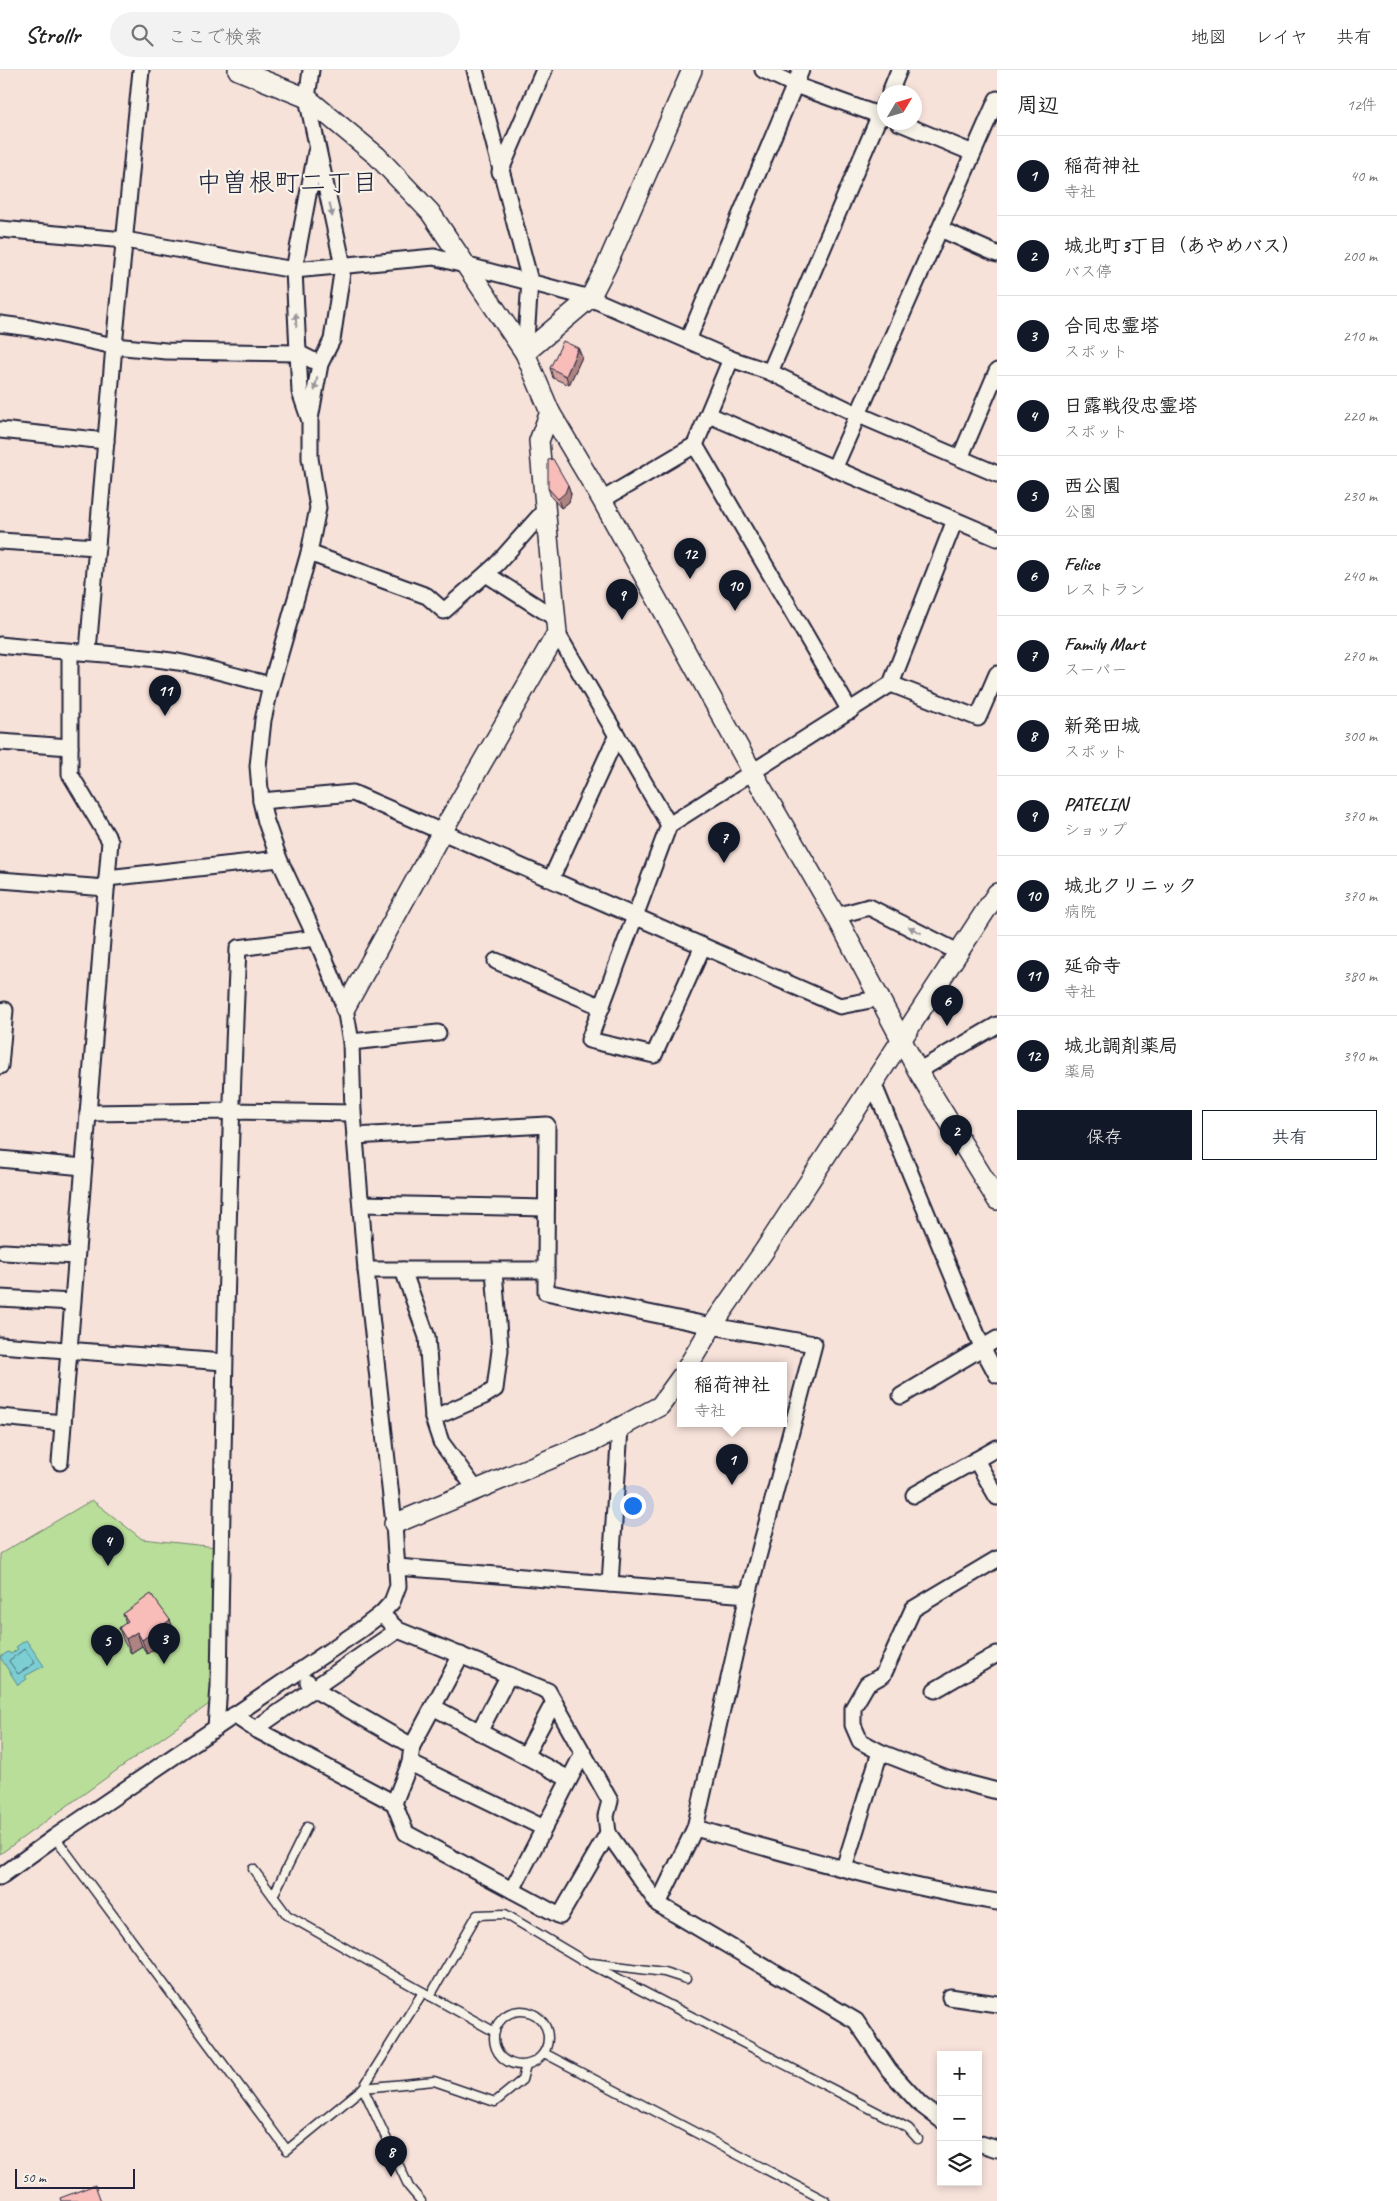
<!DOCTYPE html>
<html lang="ja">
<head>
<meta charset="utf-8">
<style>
	body { margin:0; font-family:Caveat,"Klee One",sans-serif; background:#f2f2f2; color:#222 }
	.controls { position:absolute; right:15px; bottom:15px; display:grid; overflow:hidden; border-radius:0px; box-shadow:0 2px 8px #0003 }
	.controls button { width:45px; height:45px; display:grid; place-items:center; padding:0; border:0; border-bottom:1px solid #e0e0e0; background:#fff; color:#222; font:25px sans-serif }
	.compass { position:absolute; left:877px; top:15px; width:45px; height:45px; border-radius:50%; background:#fff; box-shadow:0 2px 8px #0003; rotate:52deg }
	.scale { position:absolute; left:15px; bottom:12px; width:120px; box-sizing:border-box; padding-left:5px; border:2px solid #22223b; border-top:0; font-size:14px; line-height:18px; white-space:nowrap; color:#22223b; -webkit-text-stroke:4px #f7f3e8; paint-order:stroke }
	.you { position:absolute; left:632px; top:1435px; width:18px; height:18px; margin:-12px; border:4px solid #fff; border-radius:50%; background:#1a73e8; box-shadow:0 0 0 8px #1a73e833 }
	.badge { display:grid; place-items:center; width:32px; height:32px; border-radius:50%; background:#111827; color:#fff; font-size:16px; font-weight:700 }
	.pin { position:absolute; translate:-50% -41px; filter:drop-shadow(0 1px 2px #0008) }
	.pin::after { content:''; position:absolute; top:26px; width:18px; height:15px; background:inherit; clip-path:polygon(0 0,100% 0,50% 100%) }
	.popup { position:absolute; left:677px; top:1292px; width:110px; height:65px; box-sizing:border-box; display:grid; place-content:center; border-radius:0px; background:#fff; filter:drop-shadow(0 1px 4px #0005); font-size:16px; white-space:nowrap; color:#767676 }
	.popup b { font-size:19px; color:#222 }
	.popup::after { content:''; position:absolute; left:50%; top:100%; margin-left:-10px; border:10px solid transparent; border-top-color:#fff }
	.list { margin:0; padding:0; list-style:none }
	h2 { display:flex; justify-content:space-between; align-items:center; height:65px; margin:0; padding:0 20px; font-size:21px }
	h2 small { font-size:16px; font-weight:400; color:#767676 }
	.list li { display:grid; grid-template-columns:32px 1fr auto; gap:15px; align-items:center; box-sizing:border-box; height:80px; padding:0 20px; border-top:1px solid #e0e0e0 }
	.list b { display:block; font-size:19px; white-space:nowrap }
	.list p { margin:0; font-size:16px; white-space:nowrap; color:#767676 }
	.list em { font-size:16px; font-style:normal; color:#767676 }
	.actions { display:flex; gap:10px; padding:15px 20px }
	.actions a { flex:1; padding:11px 0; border:1px solid #111827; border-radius:0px; text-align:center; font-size:18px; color:#111827 }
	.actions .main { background:#111827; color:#fff }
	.icon { flex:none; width:28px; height:28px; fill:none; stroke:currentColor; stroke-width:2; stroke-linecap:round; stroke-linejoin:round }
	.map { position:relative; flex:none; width:997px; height:2131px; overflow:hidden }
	header { display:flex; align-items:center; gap:30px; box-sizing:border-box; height:70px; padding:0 25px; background:#fff; border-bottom:1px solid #e0e0e0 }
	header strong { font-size:24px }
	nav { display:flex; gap:28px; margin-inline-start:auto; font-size:18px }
	.search { width:350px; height:45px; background:#f2f2f2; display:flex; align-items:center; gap:12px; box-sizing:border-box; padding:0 18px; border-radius:28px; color:#767676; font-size:19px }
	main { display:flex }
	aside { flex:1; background:#fff }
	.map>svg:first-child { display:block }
</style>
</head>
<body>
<header>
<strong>Strollr</strong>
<div class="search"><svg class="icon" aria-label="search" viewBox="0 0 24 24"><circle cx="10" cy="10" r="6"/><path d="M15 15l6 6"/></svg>ここで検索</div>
<nav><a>地図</a><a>レイヤ</a><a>共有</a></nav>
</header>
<main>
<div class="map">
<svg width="997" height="2131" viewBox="0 0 997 2131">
	<rect width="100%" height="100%" fill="#f7e2da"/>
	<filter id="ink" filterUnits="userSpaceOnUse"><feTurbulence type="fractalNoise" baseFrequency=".02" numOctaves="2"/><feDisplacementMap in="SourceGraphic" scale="10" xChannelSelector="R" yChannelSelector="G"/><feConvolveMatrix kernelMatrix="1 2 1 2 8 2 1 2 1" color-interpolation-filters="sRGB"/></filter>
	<g filter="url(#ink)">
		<path fill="#b9de99" stroke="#6e806a" d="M 92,1430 L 142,1469 L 216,1477 L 212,1632 L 0,1784 L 0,1484 Z"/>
		<path fill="#7cced3" stroke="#588996" d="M 26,1570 L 44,1596 L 25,1606 L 27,1609 L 18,1615 L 0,1587 L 8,1582 L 11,1584 L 18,1579 L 16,1577 Z"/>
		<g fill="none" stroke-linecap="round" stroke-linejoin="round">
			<path stroke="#466778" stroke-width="1" d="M 25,1579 L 35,1593 L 18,1604 L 9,1591 Z"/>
			<defs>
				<g id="service">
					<path d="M 55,1767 L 287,2080 L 363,2018 L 423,1922 L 495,1962"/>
					<path d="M 253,1799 L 287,1845 L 423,1922"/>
					<path d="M 273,1826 L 307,1757"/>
					<path d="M 592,1893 L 664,1902 L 686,1909"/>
					<path d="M 430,1926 L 477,1845 L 505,1844 L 586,1892 L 908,2058 L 918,2069"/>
					<circle cx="521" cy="1968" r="27"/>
					<path d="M 544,1983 L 826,2131"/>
					<path d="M 421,2131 L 409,2117 L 363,2018 L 434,2011 L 495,2032 L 522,2010 L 526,1995"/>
				</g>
				<g id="minor">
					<path d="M 475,0 L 530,211 L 525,283"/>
					<path d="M 763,0 L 795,15 L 884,47"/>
					<path d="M 890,22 L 899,0"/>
					<path d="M 898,52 L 973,83"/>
					<path d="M 500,102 L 544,0"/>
					<path d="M 0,159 L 125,170 L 294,200 L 434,187 L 590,228 L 731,289 L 770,302 L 859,345 L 997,404"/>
					<path d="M 940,159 L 997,184"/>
					<path d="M 0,254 L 30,258 L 114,276 L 166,281 L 298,283 L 320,294"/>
					<path d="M 688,270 L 801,0"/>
					<path d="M 770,302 L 884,35"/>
					<path d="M 709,345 L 997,468"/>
					<path d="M 309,348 L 300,322 L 294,200 L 316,82"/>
					<path d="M 0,360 L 106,371"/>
					<path d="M 695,375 L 850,641"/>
					<path d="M 960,388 L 997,301"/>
					<path d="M 834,399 L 997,29"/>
					<path d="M 602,430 L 695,375 L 731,289"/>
					<path d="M 0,471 L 97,477"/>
					<path d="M 309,483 L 427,526 L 444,541 L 497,494 L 545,440"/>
					<path d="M 486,504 L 555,548"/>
					<path d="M 557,563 L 669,755"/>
					<path d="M 0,575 C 60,582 119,583 178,592 C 210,598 241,608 271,615"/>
					<path d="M 88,581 L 114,276 L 141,0"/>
					<path d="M 891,614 L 955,450"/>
					<path d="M 0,672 L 70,677"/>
					<path d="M 261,731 L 353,723 L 840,936 L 881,928"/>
					<path d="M 107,808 L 279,789"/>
					<path d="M 551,809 L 617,665"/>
					<path d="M 0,810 L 106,818"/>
					<path d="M 836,846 L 869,837 L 958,882"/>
					<path d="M 703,876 L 654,985 L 589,970 L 669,755 L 891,614 L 978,648 L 997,604"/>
					<path d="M 496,891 L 602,937"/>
					<path d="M 351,972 L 438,963"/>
					<path d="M 0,996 L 5,940"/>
					<path d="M 918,1001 L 997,955"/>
					<path d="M 873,1013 L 982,1277 L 997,1305"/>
					<path d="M 88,1043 L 231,1041 L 353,1043"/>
					<path d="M 355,1066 L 547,1055 L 546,1200"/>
					<path d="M 0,1089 L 83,1097"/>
					<path d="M 361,1134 L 546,1138"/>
					<path d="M 4,1182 L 76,1186"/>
					<path d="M 366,1200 L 546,1200 L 546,1222 L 712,1256 L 814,1274 L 748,1525 L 695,1758 L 658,1834"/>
					<path d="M 403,1200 L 427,1267 L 433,1348 L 441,1372 L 477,1421"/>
					<path d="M 0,1228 L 72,1232"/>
					<path d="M 0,1275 L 224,1292"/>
					<path d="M 901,1326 L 997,1269"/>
					<path d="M 0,1347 L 63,1353"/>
					<path d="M 433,1348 L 484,1326 L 495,1319 L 500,1280 L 494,1200"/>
					<path d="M 976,1390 L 997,1427"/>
					<path d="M 60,1392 L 110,771 L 70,704 L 70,583"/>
					<path d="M 914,1425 L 997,1378"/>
					<path d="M 997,1489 L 913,1539 L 883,1605 L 867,1614 L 853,1638 L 853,1655 L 860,1671 L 880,1682 L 947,1708 L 997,1721"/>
					<path d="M 397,1497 L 748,1525"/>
					<path d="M 610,1514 L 620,1358"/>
					<path d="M 381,1544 L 398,1560 L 548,1621 L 610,1731 L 606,1746 L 608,1763 L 658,1834 L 856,1951 L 889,2000 L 920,2034 L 941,2050"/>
					<path d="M 308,1612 L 313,1619 L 412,1676"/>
					<path d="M 935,1620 L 997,1584"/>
					<path d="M 433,1637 L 569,1709"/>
					<path d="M 234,1645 L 255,1659 L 394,1733 L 406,1763 L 560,1846 L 608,1763"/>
					<path d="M 216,1658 L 219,1616 C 223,1370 227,1124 238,878 L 316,868"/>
					<path d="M 255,1659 L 398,1560"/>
					<path d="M 479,1662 L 509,1605"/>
					<path d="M 525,1686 L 554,1632"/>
					<path d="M 410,1693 L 544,1758"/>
					<path d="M 394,1733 L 410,1693 L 412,1676 L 461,1585"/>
					<path d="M 695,1758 C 795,1786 895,1815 997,1832"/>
					<path d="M 844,1798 L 880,1682"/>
					<path d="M 0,1807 L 55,1767 L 360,1560 L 381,1544 L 392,1532 L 398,1516 L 394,1454 L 366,1200 L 353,1043 L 351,972 L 345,938 L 316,868 L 279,789 L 266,752 L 261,731 L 258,696 L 263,650 L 271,615 L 309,483 L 318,438 L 310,388 L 310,349 L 320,294 L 332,270 L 343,196 L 307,28 L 311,0"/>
					<path d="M 512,1820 L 583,1683"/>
					<path d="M 950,1927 L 997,1934"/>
					<path d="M 978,2073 L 997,2079"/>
				</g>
				<g id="tertiary">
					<path d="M 238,0 L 307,28 L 377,86 L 430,142 L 525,283 L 550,342 L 602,430 L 753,703 L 836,846 L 918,1001 L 997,1130"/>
					<path d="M 525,283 L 590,228 L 606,197 L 692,0"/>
					<path d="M 345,938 L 442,762 L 557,563 L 539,371 L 550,342"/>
					<path d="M 688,1296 L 712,1256 L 764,1181 L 997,823"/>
					<path d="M 394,1454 L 596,1370 L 660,1336 L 681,1307"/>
				</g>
			</defs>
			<use href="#service" stroke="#22223b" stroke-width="11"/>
			<use href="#minor" stroke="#22223b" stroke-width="19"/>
			<use href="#tertiary" stroke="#22223b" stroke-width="22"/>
			<use href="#service" stroke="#f7f3e8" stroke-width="8"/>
			<use href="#minor" stroke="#f7f3e8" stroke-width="15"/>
			<use href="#tertiary" stroke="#f7f3e8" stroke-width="19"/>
		</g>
		<g fill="#d5a29f" stroke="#22223b">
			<path d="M 578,278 L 582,287 L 569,315 L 553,308 L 550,298 Z"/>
			<path d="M 568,415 L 571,424 L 569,432 L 561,438 L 551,427 L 548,418 Z"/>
			<path d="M 123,1544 L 170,1550 L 175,1564 L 147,1584 L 142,1576 L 131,1583 L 124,1572 L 119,1558 L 126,1553 Z"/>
		</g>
		<g fill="#ae8482" stroke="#22223b">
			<path d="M 578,278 L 582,287 L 569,315 L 566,306 Z"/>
			<path d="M 568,415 L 571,424 L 569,432 L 561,438 L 558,429 Z"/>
			<path d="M 170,1550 L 175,1564 L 147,1584 L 142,1570 Z"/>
			<path d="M 137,1562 L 142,1576 L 131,1583 L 126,1569 Z"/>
		</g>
		<g fill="#f8bcb9" stroke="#22223b">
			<path d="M 563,271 L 578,278 L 566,306 L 550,298 Z"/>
			<path d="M 553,389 L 568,415 L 565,423 L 558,429 L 548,418 L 548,390 Z"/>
			<path d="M 151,1524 L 170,1550 L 142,1570 L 137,1562 L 126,1569 L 119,1558 L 128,1551 L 123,1544 Z"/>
			<path d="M 95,2115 L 101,2131 L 61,2131 L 60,2128 Z"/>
		</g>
		<defs><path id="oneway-solid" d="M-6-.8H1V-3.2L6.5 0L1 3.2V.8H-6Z" transform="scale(1.25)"/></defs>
		<g fill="#97959a">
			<use href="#oneway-solid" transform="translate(331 140) rotate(78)"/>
			<use href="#oneway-solid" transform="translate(296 250) rotate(-93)"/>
			<use href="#oneway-solid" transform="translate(316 314) rotate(101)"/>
			<use href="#oneway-solid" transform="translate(915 860) rotate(-153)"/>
		</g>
	</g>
	<g text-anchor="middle" stroke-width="4.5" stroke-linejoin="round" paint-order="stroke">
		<g font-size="26" fill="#22223b" stroke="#f7f3e8">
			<text x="287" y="121">中曽根町二丁目</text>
		</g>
	</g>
</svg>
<div class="controls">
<button>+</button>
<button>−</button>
<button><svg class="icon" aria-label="layers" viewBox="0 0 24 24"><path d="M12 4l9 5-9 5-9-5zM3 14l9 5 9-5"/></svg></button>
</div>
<svg class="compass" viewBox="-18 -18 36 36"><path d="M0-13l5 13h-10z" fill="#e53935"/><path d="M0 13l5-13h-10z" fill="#767676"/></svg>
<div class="scale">50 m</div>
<div class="you"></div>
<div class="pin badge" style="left:732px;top:1415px">1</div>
<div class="popup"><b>稲荷神社</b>寺社</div>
<div class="pin badge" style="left:956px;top:1086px">2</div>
<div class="pin badge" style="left:164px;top:1594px">3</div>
<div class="pin badge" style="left:108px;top:1496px">4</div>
<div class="pin badge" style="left:107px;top:1596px">5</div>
<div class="pin badge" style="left:947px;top:956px">6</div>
<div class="pin badge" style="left:724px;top:793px">7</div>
<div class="pin badge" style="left:391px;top:2107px">8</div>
<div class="pin badge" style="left:622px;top:550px">9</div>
<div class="pin badge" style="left:735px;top:541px">10</div>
<div class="pin badge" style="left:165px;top:646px">11</div>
<div class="pin badge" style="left:690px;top:509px">12</div>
</div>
<aside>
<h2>周辺<small>12件</small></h2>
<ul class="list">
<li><span class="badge">1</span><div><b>稲荷神社</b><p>寺社</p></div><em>40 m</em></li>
<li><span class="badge">2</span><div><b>城北町3丁目（あやめバス）</b><p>バス停</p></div><em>200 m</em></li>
<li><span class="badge">3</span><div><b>合同忠霊塔</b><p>スポット</p></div><em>210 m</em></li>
<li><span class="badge">4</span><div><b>日露戦役忠霊塔</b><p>スポット</p></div><em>220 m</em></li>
<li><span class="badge">5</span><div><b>西公園</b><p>公園</p></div><em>230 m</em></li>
<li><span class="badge">6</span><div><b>Felice</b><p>レストラン</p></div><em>240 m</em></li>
<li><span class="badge">7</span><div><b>Family Mart</b><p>スーパー</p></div><em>270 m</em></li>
<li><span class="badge">8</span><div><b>新発田城</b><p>スポット</p></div><em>300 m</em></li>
<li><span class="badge">9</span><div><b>PATELIN</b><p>ショップ</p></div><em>370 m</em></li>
<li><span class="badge">10</span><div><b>城北クリニック</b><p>病院</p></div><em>370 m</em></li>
<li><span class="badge">11</span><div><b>延命寺</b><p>寺社</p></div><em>380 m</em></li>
<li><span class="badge">12</span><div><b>城北調剤薬局</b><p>薬局</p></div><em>390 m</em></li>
</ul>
<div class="actions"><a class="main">保存</a><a>共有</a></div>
</aside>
</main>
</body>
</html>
